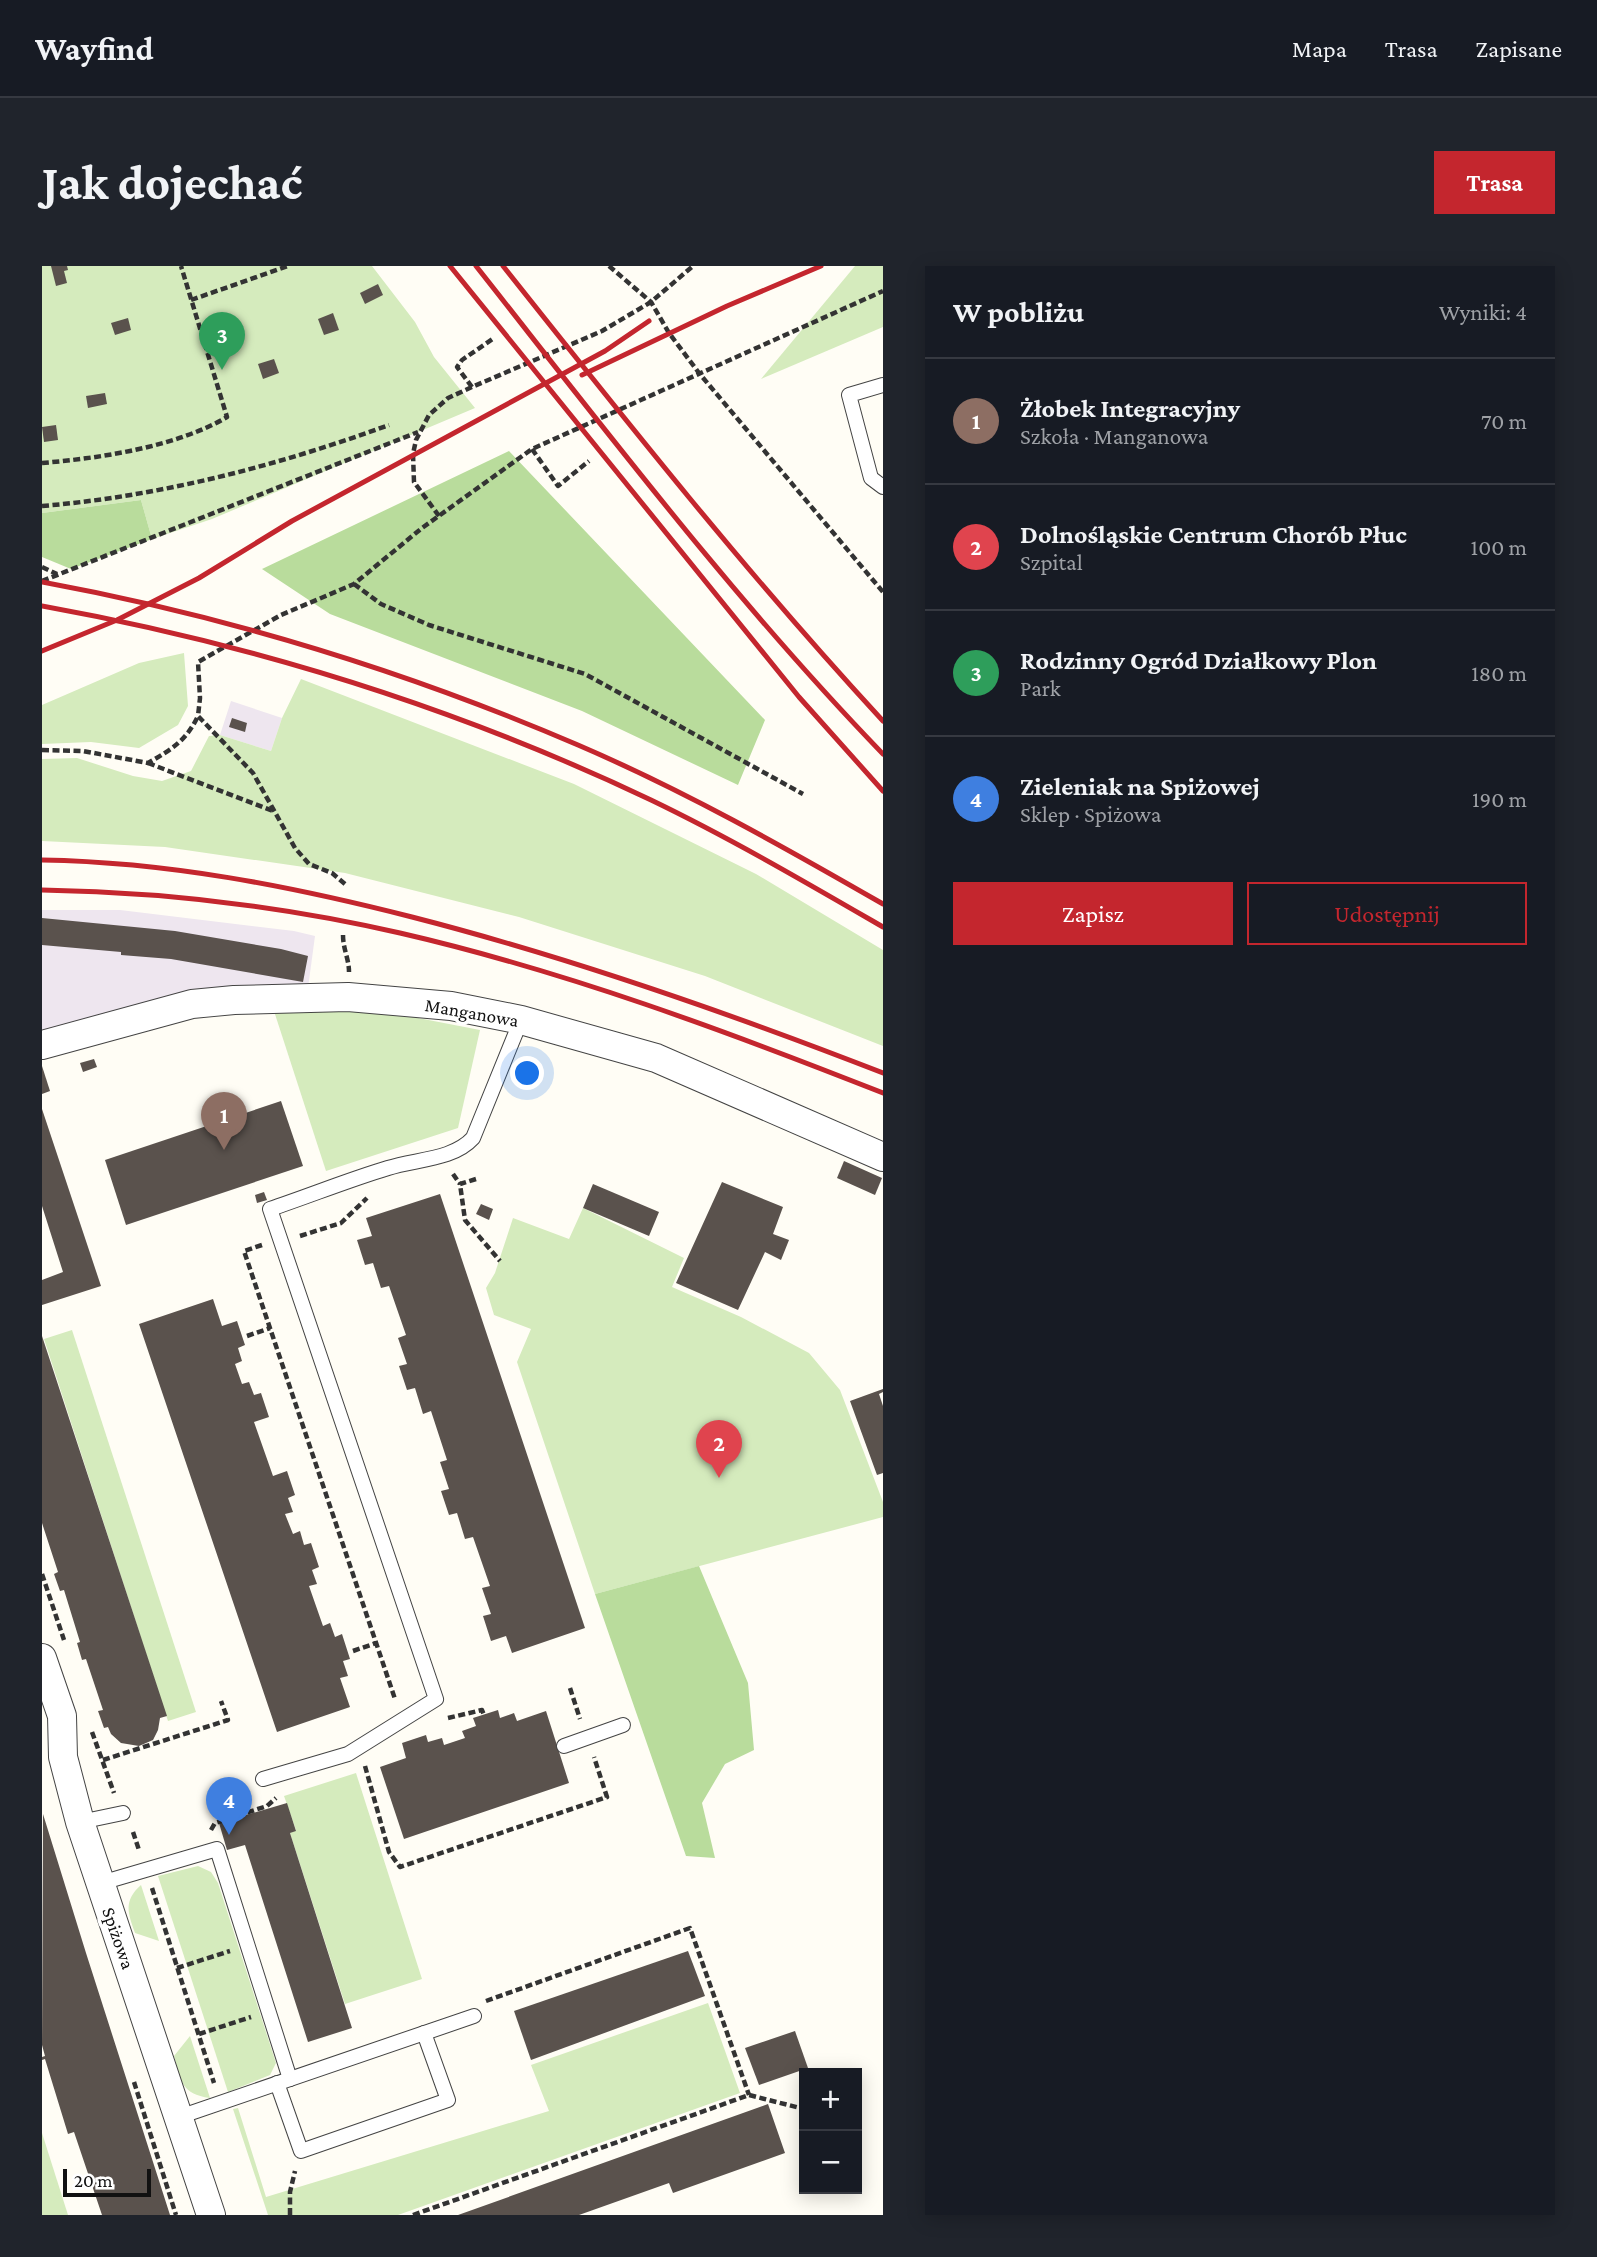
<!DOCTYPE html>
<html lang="pl">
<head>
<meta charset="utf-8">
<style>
	body { margin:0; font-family:"Crimson Pro",serif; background:#20242c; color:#f1f3f6 }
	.controls { position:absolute; right:21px; bottom:21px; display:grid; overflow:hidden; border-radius:0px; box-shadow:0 4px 18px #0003 }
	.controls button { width:63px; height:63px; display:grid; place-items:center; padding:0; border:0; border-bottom:2px solid #363941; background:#171b24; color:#f1f3f6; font:35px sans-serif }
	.scale { position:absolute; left:21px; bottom:18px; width:88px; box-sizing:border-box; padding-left:7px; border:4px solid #111; border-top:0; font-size:19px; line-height:24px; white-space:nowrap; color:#111; -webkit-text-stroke:5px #fff; paint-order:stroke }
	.you { position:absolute; left:486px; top:808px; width:24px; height:24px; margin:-18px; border:5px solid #fff; border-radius:50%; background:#1a73e8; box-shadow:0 0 0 10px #1a73e833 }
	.badge { display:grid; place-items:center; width:46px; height:46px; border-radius:50%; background:#c4262e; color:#fff; font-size:23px; font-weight:700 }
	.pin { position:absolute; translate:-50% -58px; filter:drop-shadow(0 2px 4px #0008) }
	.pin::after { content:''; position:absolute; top:37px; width:24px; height:21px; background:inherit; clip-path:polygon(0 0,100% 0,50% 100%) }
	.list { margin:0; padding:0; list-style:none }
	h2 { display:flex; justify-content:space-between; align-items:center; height:91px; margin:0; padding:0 28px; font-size:30px }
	h2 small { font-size:23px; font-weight:400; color:#9ea1a6 }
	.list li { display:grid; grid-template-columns:46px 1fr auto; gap:21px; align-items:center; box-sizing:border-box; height:126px; padding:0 28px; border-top:2px solid #363941 }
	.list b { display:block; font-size:26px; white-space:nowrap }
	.list p { margin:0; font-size:23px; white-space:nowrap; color:#9ea1a6 }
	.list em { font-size:23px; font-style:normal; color:#9ea1a6 }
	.actions { display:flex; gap:14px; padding:21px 28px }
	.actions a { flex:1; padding:16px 0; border:2px solid #c4262e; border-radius:0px; text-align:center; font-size:24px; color:#c4262e }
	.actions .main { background:#c4262e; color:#fff }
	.map { position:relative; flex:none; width:841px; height:1949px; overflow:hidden; border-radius:0px }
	header { display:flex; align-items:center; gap:42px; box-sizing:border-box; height:98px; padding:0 35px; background:#171b24; border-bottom:2px solid #363941 }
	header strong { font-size:33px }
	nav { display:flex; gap:38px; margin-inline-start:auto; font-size:24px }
	.intro { display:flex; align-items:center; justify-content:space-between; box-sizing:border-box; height:168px; padding:0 42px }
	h1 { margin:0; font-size:49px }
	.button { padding:18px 32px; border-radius:0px; background:#c4262e; color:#fff; font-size:24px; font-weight:700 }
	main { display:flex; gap:42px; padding:0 42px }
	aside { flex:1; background:#171b24; border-radius:0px; box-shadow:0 4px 18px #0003 }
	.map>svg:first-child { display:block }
</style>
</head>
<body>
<header>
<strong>Wayfind</strong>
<nav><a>Mapa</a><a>Trasa</a><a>Zapisane</a></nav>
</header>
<div class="intro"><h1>Jak dojechać</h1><a class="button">Trasa</a></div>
<main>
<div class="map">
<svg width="841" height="1949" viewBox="0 0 841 1949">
	<rect width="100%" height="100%" fill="#fffdf5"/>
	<g fill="#eee6ef">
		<path d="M 189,435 L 240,452 L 229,485 L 178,469 Z"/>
		<path d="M 0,644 L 78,644 L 252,665 L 273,670 L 266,722 L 0,767 Z"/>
	</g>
	<g fill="#d5ebbd">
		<path d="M 0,0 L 330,0 L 373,56 L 392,91 L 433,142 L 170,253 L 110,273 L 99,234 L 0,247 Z"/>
		<path d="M 813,0 L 841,0 L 841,61 L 719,113 Z"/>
		<path d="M 142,387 L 146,440 L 136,459 L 97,482 L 49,476 L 0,478 L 0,439 L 97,397 Z"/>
		<path d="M 259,413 L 532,518 L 714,608 L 841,684 L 841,780 L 663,710 L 477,651 L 303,607 L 123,581 L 0,575 L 0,493 L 35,492 L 91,510 L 120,515 L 149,505 L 167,470 L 178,469 L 229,485 L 240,452 Z"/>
		<path d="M 231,742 L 335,744 L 438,764 L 416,862 L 284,905 Z"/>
		<path d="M 541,942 L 642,992 L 630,1021 L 699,1051 L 767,1087 L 798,1124 L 841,1236 L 841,1251 L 553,1328 L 475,1096 L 489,1063 L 452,1049 L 444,1022 L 453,1007 L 471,952 L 527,973 Z"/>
		<path d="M 30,1064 L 154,1446 L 126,1455 L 2,1073 Z"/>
		<path d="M 314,1507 L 380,1713 L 303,1738 L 248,1567 L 254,1564 L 242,1530 Z"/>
		<path d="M 156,1600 L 169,1606 L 176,1617 L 234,1797 L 228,1809 L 186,1826 L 116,1610 Z"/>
		<path d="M 99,1619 L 117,1675 L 93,1667 C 86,1647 81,1635 99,1619 Z"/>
		<path d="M 666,1737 L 698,1827 L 356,1949 L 226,1949 L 191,1843 L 196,1842 L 224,1931 L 507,1845 L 489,1799 Z"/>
		<path d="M 148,1770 L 168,1832 C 139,1828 139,1815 132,1790 Z"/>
		<path d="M 0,1867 L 26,1949 L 0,1949 Z"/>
	</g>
	<g fill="#b9dc9c">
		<path d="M 467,185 L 723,454 L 696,519 L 540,445 L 288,348 L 220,303 Z"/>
		<path d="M 99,234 L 110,273 L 29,303 L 0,291 L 0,247 Z"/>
		<path d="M 657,1300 L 706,1417 L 712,1484 L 683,1498 L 660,1537 L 673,1592 L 644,1590 L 553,1328 Z"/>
	</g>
	<g fill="#5a524d">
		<path d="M 9,0 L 25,0 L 26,4 L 22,5 L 25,17 L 14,20 Z"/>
		<path d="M 336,18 L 341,29 L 323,38 L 318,27 Z"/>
		<path d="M 291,47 L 297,64 L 282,69 L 276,53 Z"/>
		<path d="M 86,52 L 89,64 L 73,69 L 69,57 Z"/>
		<path d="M 232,93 L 237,107 L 221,113 L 216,98 Z"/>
		<path d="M 63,127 L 65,138 L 46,142 L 44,130 Z"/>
		<path d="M 14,159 L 16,174 L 2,176 L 0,161 Z"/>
		<path d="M 190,452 L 205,457 L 203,466 L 187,461 Z"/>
		<path d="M 0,652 L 133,665 L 239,683 L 266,690 L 261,716 L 129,693 L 79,689 L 79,686 L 0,679 Z"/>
		<path d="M 52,793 L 55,801 L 41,806 L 38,797 Z"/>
		<path d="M 0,800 L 8,825 L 0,828 Z"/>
		<path d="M 239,835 L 261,900 L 84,959 L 63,894 Z"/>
		<path d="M 0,843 L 59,1020 L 0,1039 L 0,1014 L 21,1006 L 0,940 Z"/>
		<path d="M 802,895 L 840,912 L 833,929 L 795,912 Z"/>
		<path d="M 680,916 L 741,941 L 731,968 L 747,974 L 739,994 L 723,986 L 696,1044 L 634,1017 Z"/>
		<path d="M 551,918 L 617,946 L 607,970 L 541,942 Z"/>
		<path d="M 222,926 L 225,934 L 215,937 L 213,929 Z"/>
		<path d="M 398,928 L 543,1362 L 470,1387 L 464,1370 L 449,1375 L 441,1350 L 449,1348 L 440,1322 L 448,1320 L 431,1271 L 423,1273 L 415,1247 L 407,1249 L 399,1225 L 407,1223 L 398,1196 L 405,1194 L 389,1145 L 381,1148 L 373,1122 L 365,1124 L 357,1100 L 365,1098 L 356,1072 L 364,1069 L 347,1020 L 339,1022 L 331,997 L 323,999 L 315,974 L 330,970 L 324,952 Z"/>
		<path d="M 439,938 L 451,943 L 447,954 L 434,948 Z"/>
		<path d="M 171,1033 L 180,1060 L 195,1055 L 203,1079 L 196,1082 L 200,1095 L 193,1098 L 200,1118 L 207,1116 L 212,1129 L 219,1127 L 227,1151 L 212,1156 L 231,1210 L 245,1205 L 253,1229 L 246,1232 L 251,1246 L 243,1248 L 251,1268 L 258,1265 L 262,1279 L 269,1277 L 277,1301 L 270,1304 L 275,1318 L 267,1320 L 281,1360 L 288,1357 L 293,1371 L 300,1368 L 308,1393 L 301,1395 L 306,1410 L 298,1412 L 308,1441 L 235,1466 L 97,1058 Z"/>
		<path d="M 0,1070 L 125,1450 L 118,1452 L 116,1464 L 111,1474 L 97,1480 L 79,1477 L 69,1468 L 66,1461 L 62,1462 L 56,1445 L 61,1444 L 44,1393 L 40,1394 L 35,1377 L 38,1376 L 22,1324 L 18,1325 L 12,1308 L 16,1306 L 0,1257 Z"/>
		<path d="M 841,1123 L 841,1126 L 837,1128 L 841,1140 L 841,1207 L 835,1209 L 808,1135 Z"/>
		<path d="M 456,1444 L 458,1452 L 472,1447 L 475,1455 L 504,1445 L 527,1517 L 362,1573 L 338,1501 L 364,1492 L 360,1477 L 384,1469 L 386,1476 L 400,1472 L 402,1479 L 423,1472 L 420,1465 L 434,1460 L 431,1452 Z"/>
		<path d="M 245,1537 L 254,1565 L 248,1567 L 310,1762 L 266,1776 L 203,1579 L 185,1584 L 177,1557 Z"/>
		<path d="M 1,1548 L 44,1687 L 128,1949 L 60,1949 L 32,1866 L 26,1868 L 3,1793 L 0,1794 L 0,1791 L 3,1790 L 0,1779 Z"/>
		<path d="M 646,1685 L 663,1730 L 489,1794 L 472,1745 Z"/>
		<path d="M 753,1765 L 766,1802 L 717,1819 L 703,1782 Z"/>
		<path d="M 726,1838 L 743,1887 L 631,1927 L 627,1917 L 537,1949 L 416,1949 Z"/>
	</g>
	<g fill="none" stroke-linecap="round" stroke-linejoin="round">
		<defs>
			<g id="lane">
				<path d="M 841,119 L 807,129 L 829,212 L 841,221"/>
				<path d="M 522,1480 L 581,1459"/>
				<path d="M 221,1513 L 306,1488 L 394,1433 L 228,943 C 267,930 306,914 346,902 C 374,893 411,894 431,872 L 479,754"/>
				<path d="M 38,1556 L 81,1547"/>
				<path d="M 59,1617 L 175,1583 L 248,1813"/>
				<path d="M 235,1817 L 259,1885 L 406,1834 L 382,1767"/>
				<path d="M 137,1851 L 432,1750"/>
			</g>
			<g id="street">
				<path d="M 0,779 L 150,738 L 192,734 L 306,731 L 409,740 L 479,754 L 614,792 L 841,891"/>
				<path d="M 0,1392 L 20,1450 L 21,1491 L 38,1556 L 169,1949"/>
			</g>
		</defs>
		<use href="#lane" stroke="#444" stroke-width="16"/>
		<use href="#street" stroke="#444" stroke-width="30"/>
		<g stroke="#333" stroke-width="4.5" stroke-dasharray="7 3.5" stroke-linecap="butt">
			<path d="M 567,0 L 609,36 L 627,67 L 657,107 L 841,326"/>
			<path d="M 149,34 L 246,0"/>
			<path d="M 430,121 L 415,101 L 420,94 L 452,72"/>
			<path d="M 490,183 L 516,220 L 547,195"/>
			<path d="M 0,197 C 59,192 134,181 185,151 L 139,0"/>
			<path d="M 0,240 C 120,230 234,200 347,159"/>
			<path d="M 397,250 L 372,216 L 371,188 L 374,174 L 387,149 L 406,132 L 430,121 L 560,65 L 609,36 L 651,0"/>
			<path d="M 0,301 L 15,308"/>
			<path d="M 0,315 L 376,166"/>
			<path d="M 312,318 L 339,338 L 387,359 L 543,408 L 761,528"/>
			<path d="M 0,484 L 41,485 L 106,497 C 130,483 144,475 156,450"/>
			<path d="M 106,497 L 231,545"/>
			<path d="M 303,618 L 290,607 L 267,598 L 253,582 L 211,507 L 156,450 L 158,432 L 156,396 L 239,349 L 312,318 L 380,262 L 490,183 L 841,25"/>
			<path d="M 301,669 C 301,683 307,693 307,706"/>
			<path d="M 411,908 L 418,918"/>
			<path d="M 434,913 L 418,918 L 423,954 L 458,995"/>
			<path d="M 258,970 L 299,957 L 325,932"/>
			<path d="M 220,979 L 202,985 L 353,1433"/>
			<path d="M 205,1070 L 228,1062"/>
			<path d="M 0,1308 L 22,1374"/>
			<path d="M 311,1385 L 334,1377"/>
			<path d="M 528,1422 L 538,1453"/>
			<path d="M 406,1452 L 440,1444 L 442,1449"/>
			<path d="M 50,1466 L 72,1527"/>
			<path d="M 61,1494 L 186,1454 L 179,1435"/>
			<path d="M 323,1500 L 347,1586 L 358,1601 L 565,1531 L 552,1491"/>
			<path d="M 169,1564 L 173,1557 L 225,1540 L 234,1532"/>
			<path d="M 91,1566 L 97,1584"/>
			<path d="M 110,1622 L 172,1817"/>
			<path d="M 135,1702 L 188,1685"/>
			<path d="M 444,1735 L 648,1662 L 707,1829"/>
			<path d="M 157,1768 L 209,1751"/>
			<path d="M 92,1816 L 134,1949"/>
			<path d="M 248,1949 L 248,1926 L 253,1905"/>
			<path d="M 371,1949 L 707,1829 L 762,1843"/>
		</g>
		<use href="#lane" stroke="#fff" stroke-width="14"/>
		<use href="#street" stroke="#fff" stroke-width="28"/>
		<g stroke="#c4262e" stroke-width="5">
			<path d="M 408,0 L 757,431 L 841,525"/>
			<path d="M 434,0 C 565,166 694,336 841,488"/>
			<path d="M 461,0 C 584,155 707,310 841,455"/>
			<path d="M 540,109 L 685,40 L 779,0"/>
			<path d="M 0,316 C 184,350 364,405 536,479 C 641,524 742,581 841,638"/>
			<path d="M 0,340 C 210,378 416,442 609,534 C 688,572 765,617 841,661"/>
			<path d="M 0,385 L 75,354 L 157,312 L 250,255 L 563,85 L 607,55"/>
			<path d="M 0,594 C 126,596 248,620 370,651 C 530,692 687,747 841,807"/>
			<path d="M 0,624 C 120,626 241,640 358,667 C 523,705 684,765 841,827"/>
		</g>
	</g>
	<g text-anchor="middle" stroke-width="7" stroke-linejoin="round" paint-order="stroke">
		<g font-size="19" fill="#111" stroke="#fff">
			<text transform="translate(430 746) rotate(10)" y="7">Manganowa</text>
			<text transform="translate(77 1672) rotate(71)" y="7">Spiżowa</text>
		</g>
	</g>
</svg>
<div class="controls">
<button>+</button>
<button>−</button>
</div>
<div class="scale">20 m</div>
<div class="you"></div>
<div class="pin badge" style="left:182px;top:884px;background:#8d6e63">1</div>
<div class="pin badge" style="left:677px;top:1212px;background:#e0444e">2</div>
<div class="pin badge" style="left:180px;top:104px;background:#2e9e5b">3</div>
<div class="pin badge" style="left:187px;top:1569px;background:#3f7fe0">4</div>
</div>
<aside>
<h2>W pobliżu<small>Wyniki: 4</small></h2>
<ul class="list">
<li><span class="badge" style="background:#8d6e63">1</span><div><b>Żłobek Integracyjny</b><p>Szkoła · Manganowa</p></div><em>70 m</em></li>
<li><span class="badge" style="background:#e0444e">2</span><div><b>Dolnośląskie Centrum Chorób Płuc</b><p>Szpital</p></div><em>100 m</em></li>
<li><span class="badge" style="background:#2e9e5b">3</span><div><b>Rodzinny Ogród Działkowy Plon</b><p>Park</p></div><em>180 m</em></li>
<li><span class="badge" style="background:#3f7fe0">4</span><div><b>Zieleniak na Spiżowej</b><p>Sklep · Spiżowa</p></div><em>190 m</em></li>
</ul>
<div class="actions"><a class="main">Zapisz</a><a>Udostępnij</a></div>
</aside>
</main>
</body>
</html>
